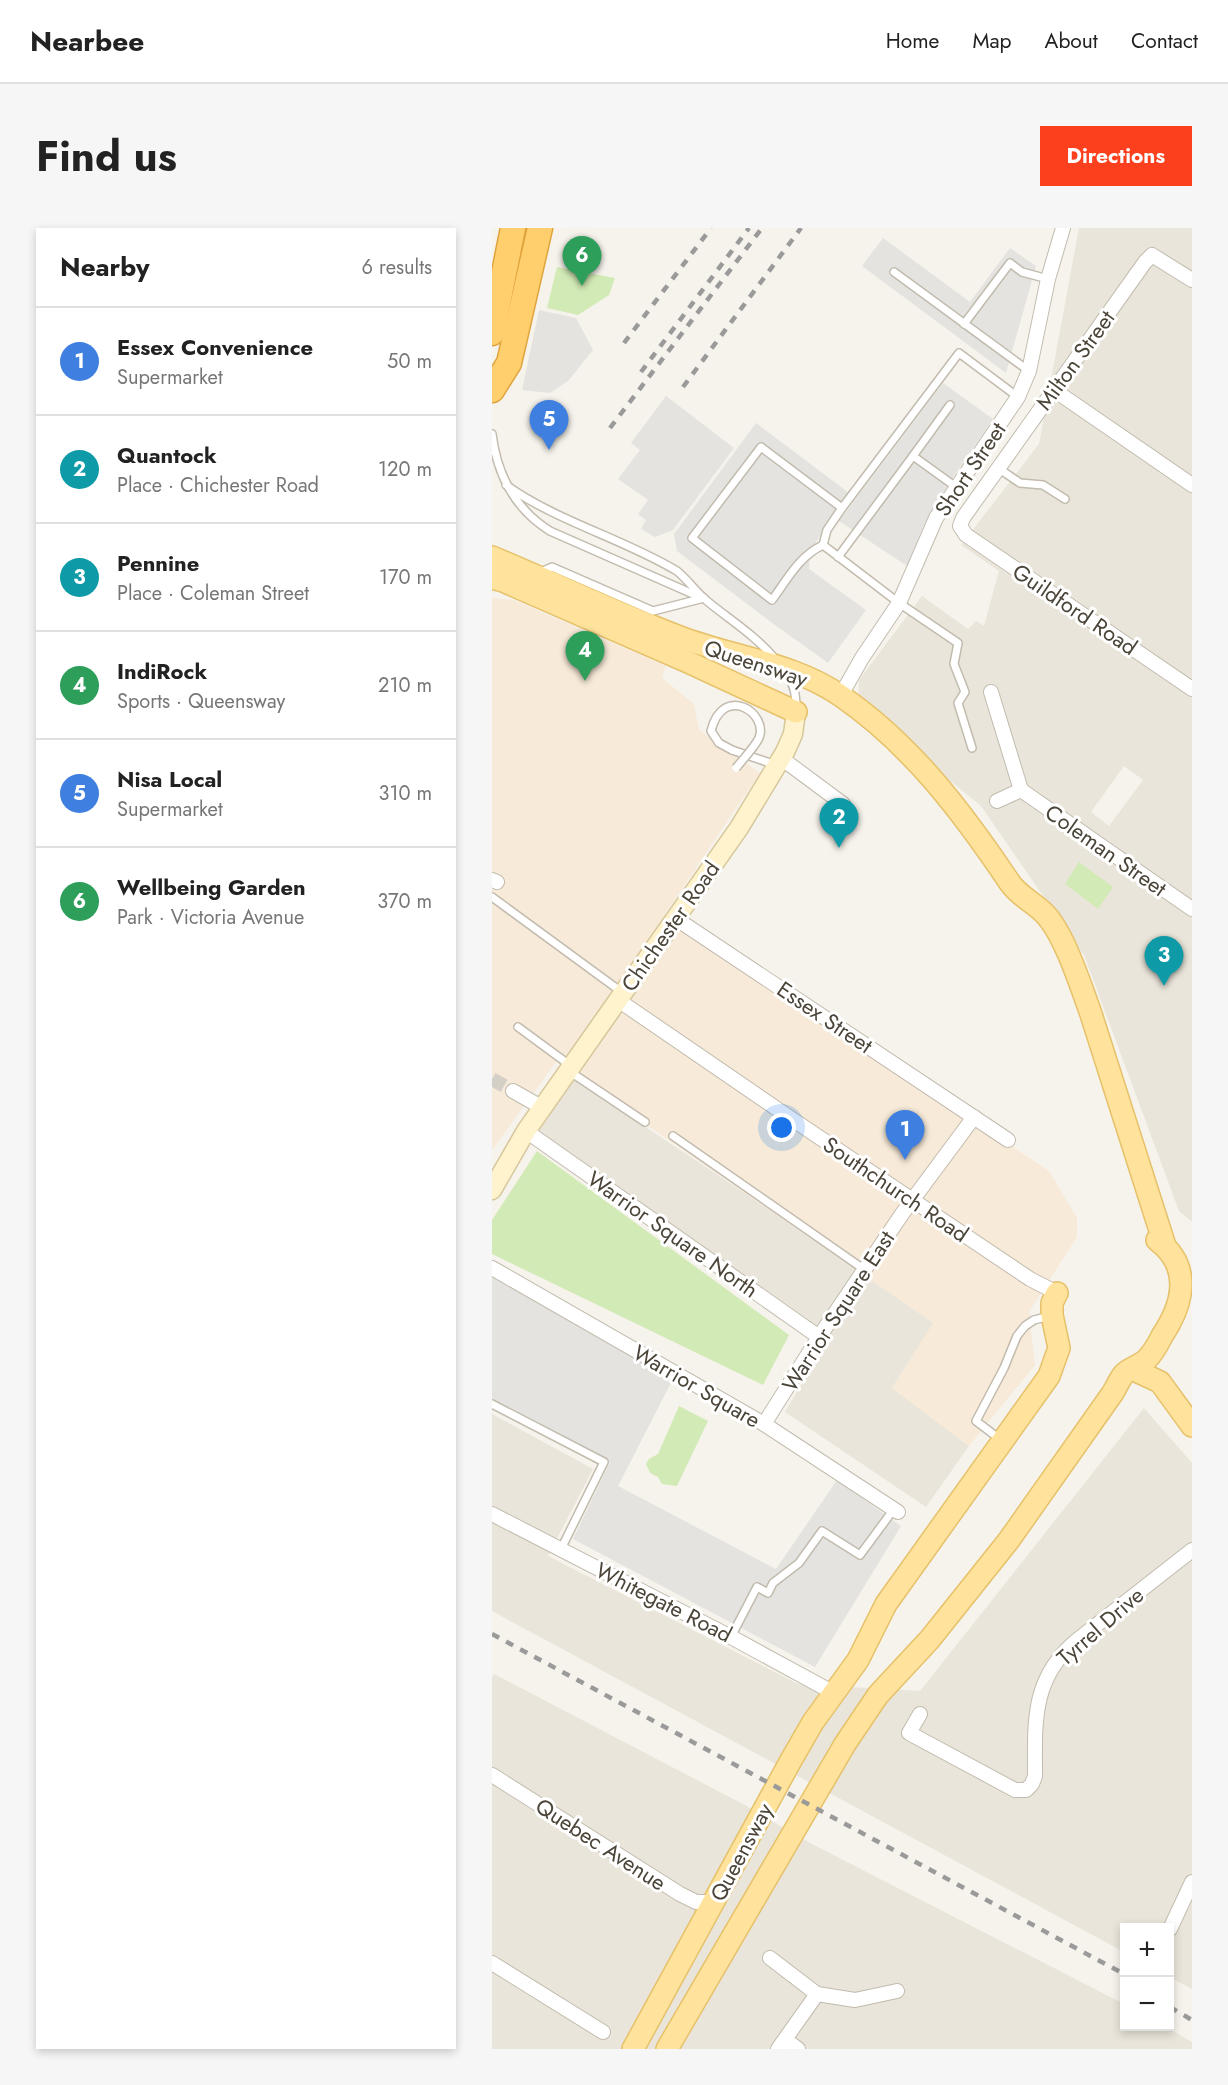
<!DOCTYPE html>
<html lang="en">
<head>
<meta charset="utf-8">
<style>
	body { margin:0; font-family:Jost,sans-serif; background:#f6f6f6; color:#222 }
	.controls { position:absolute; right:18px; bottom:18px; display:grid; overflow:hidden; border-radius:0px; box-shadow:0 3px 9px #0003 }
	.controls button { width:54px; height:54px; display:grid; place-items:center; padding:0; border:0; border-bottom:2px solid #e0e0e0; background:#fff; color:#222; font:30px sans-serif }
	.you { position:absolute; left:290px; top:900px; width:21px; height:21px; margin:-15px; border:4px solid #fff; border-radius:50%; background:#1a73e8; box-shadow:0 0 0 9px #1a73e833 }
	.badge { display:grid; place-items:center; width:39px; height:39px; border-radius:50%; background:#fc3f1d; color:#fff; font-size:20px; font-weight:700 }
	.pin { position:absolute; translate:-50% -50px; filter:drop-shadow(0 2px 3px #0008) }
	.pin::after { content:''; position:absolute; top:32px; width:21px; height:18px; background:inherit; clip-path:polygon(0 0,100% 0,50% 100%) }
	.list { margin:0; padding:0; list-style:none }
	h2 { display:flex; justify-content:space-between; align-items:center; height:78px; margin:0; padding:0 24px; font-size:26px }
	h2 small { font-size:20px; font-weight:400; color:#767676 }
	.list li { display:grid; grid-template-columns:39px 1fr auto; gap:18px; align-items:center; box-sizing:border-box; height:108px; padding:0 24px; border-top:2px solid #e0e0e0 }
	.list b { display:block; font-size:22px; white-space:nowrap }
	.list p { margin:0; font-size:20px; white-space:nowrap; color:#767676 }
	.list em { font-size:20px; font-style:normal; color:#767676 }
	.map { position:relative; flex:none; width:700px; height:1821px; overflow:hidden; border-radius:0px }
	header { display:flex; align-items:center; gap:36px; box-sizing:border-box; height:84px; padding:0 30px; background:#fff; border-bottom:2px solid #e0e0e0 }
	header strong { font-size:28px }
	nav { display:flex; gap:33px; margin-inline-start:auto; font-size:21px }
	.intro { display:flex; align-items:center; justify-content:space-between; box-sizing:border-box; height:144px; padding:0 36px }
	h1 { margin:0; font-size:42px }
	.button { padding:15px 27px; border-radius:0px; background:#fc3f1d; color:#fff; font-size:21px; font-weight:700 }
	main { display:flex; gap:36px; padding:0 36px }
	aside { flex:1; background:#fff; border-radius:0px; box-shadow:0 3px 9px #0003 }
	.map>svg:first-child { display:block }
</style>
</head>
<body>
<header>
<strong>Nearbee</strong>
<nav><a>Home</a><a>Map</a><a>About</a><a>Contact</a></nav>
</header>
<div class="intro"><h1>Find us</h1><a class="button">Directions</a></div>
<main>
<aside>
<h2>Nearby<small>6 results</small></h2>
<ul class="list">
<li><span class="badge" style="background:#3f7fe0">1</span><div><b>Essex Convenience</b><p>Supermarket</p></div><em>50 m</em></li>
<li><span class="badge" style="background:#0f9aa8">2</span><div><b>Quantock</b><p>Place · Chichester Road</p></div><em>120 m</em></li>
<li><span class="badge" style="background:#0f9aa8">3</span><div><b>Pennine</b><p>Place · Coleman Street</p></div><em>170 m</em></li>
<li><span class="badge" style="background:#2e9e5b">4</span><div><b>IndiRock</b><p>Sports · Queensway</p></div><em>210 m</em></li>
<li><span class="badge" style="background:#3f7fe0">5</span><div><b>Nisa Local</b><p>Supermarket</p></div><em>310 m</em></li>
<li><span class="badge" style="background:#2e9e5b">6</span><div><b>Wellbeing Garden</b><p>Park · Victoria Avenue</p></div><em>370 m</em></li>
</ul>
</aside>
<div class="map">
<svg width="700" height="1821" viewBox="0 0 700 1821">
	<rect width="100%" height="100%" fill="#f6f3ec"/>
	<g fill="#eae5da" fill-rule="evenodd">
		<path d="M 587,0 L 700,0 L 700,994 L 687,983 L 592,727 L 489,578 L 366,478 L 367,452 L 430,368 L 476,401 L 484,393 L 492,398 L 507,343 L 469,317 L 547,216 ZM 632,538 L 651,552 L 617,598 L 599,584 Z"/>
		<path d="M 81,851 L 247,961 L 442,1095 L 400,1160 L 477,1218 L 434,1279 L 293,1184 L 336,1111 L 325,1099 L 46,904 Z"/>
		<path d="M 652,1180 L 700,1235 L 700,1761 L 678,1749 L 678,1700 L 632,1700 L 632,1724 L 0,1383 L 0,1186 L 101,1241 L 56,1328 L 306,1456 L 428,1463 Z"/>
		<path d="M 2,1446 L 249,1575 L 320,1616 L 632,1776 L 632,1798 L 674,1799 L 700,1814 L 700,1821 L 0,1821 L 0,1450 Z"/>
	</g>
	<path fill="#f7ead8" d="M 0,370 L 22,372 L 174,438 L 170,450 L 202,476 L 207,502 L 268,545 L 173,686 L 557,943 L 585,990 L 585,1009 L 537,1084 L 543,1137 L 477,1218 L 400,1160 L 441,1095 L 64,834 L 0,922 Z"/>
	<g fill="#d2eab5">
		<path d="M 65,39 L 123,50 L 117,67 L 86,87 L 55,80 Z"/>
		<path d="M 587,634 L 621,659 L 606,681 L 573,656 Z"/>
		<path d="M 45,923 L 297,1107 L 271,1157 L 0,1026 L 0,992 Z"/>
		<path d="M 187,1178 L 216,1193 L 185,1258 L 170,1256 L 166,1249 L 158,1245 L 154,1236 L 157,1231 L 166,1226 Z"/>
	</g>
	<g fill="#e5e3e0">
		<path d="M 391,10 L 478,74 L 518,20 L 544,38 L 514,145 L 370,38 Z"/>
		<path d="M 47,82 L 84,90 L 101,122 L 76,153 L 58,165 L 30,162 Z"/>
		<path d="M 451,155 L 501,191 L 461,249 L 433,294 L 415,338 L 347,293 Z"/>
		<path d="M 174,168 L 242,220 L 181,302 L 163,309 L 149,301 L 154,292 L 146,286 L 156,272 L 126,251 L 148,222 L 139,215 Z"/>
		<path d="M 264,195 L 357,265 L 318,323 L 317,341 L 374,382 L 336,435 L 279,394 L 185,323 L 182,306 Z"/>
		<path d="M 0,1047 L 182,1149 L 126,1258 L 284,1341 L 345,1252 L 409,1298 L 323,1439 L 81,1311 L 118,1234 L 0,1172 Z"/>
	</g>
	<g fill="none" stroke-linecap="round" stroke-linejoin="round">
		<path stroke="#d4d0c8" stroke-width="14" stroke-dasharray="14 7" stroke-linecap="butt" d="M 0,851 L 21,863"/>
		<defs>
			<g id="lane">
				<path d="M 402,44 L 537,143"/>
				<path d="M 472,96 L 518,35 L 530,44 L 556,51"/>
				<path d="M 458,177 L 421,228 L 464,259"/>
				<path d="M 0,206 C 5,246 23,281 58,303 L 210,370"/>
				<path d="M 506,240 L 528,255 L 551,257 L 573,271"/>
				<path d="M 14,257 C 66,294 130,310 185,343 C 196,352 204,364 215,373 C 238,392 264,408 283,431"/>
				<path d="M 350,280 L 269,219 L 200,310 L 280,372 C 295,352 307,328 331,317 L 407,375 L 466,415 L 462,436 L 473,464 L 466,475 L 480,520"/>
				<path d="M 331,317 L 335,302 L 350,280 L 467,125 L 526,169"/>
				<path d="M 346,329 L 421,228"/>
				<path d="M 47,345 L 60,339 L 161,383 L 212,370"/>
				<path d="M 295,447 C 303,458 304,468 304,482"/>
				<path d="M 240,522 L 284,537"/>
				<path d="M 0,669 L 131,765"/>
				<path d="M 26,799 L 79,838"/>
				<path d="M 77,843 L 153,894"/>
				<path d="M 181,908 L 373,1042"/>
				<path d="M 0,1176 L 112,1234 L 69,1321"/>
				<path d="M 509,1212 L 484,1193 L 512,1140 L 525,1108 L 533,1098 L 542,1092 L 558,1088"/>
				<path d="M 239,1409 L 265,1359 L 276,1365 L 281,1355 L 307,1335 L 330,1303 L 368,1327 L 402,1281"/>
			</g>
			<g id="street">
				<path d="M 700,52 L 660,27 L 653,34 L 471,290 L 468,298 L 474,307 L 700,461"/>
				<path d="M 562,162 L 700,257"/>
				<path d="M 499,464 L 529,562 L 505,573"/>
				<path d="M 349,467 L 370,430 L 407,375 L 444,290 L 526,169 L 537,143 L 556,51 L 571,0"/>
				<path d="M 289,530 L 351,576"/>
				<path d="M 529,562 L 700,681"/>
				<path d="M 0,652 L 5,654"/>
				<path d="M 183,690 L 516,912"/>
				<path d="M 126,772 L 291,885 L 538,1051 L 565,1065"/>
				<path d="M 21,863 L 51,880"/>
				<path d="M 34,903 L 327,1109"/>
				<path d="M 0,1040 L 272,1196 L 406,1284"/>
				<path d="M 272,1196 L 327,1109 L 410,986 L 482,889"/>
				<path d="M 0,1286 L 239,1409 L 342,1465"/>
				<path d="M 428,1486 L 417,1505 L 523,1562 L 534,1562 L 540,1556 L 543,1548 C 543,1495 539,1451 584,1413 L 700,1322"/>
				<path d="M 0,1547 L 188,1666 L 204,1674 L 222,1674"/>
				<path d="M 678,1701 L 700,1654"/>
				<path d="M 278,1730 L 325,1766 L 363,1772 L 405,1763"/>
				<path d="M 0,1735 L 111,1804"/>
				<path d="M 294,1812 L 306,1821"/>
				<path d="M 286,1821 L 325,1766"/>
			</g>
			<path id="secondary" d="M 0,962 L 34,903 L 247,600 L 293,524 L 301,506 L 304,484"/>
			<g id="primary">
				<path d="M 0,329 C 63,355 124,385 188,409 C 240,429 302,435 349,468 C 420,517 471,585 518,655 C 527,668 541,674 552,685 C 572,705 588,756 598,783 L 673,1018"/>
				<path d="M 0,350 L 11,353 L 196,434 L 304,484"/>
				<path d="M 640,1141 L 668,1154 L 700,1198"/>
				<path d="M 141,1821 L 298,1534 L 321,1494 L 366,1432 L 394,1376 L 557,1148 L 567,1120 L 560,1087 L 560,1075 L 565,1065"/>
				<path d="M 175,1821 L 353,1516 L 386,1467 L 438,1411 L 517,1312 L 620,1166 C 624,1160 627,1152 632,1146 C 637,1140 648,1138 655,1131 C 661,1125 666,1116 670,1108 C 692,1075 700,1038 665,1012"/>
			</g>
			<g id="highway">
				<path d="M 0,105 L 21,0"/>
				<path d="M 0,162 L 17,135 L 48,0"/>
			</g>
		</defs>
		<use href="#lane" stroke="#c2bbae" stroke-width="10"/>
		<use href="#street" stroke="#c2bbae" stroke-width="16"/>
		<use href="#secondary" stroke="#d6c79b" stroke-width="21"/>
		<use href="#primary" stroke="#e6c16a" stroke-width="24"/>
		<use href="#highway" stroke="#e0a43c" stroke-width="27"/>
		<use href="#lane" stroke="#fff" stroke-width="7"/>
		<use href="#street" stroke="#fff" stroke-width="14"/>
		<use href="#secondary" stroke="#fff3cd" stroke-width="18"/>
		<use href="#primary" stroke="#ffe39c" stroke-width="21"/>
		<use href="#highway" stroke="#ffcf6e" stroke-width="24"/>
		<g stroke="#9a9a9a" stroke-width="4.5" stroke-dasharray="8 8" stroke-linecap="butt">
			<path d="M 132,115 L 219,0"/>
			<path d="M 149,144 L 257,0"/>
			<path d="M 191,159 L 309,0"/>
			<path d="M 118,200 L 270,0"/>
			<path d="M 0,1406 L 632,1746"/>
			<path d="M 678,1779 L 700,1792"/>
		</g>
		<defs>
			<path id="lane-bridge" d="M 240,522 L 227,515 L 219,503 C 231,455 277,485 267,510 C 262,520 251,531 244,540"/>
		</defs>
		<use href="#lane-bridge" stroke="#c2bbae" stroke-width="10" stroke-linecap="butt"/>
		<use href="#lane-bridge" stroke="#fff" stroke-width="7"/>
	</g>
	<g text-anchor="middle" stroke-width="6" stroke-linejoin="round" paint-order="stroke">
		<g font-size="22" fill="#4b4439" stroke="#fff">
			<text transform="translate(583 132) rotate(-54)" y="8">Milton Street</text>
			<text transform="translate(478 241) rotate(-56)" y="8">Short Street</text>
			<text transform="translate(583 381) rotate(34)" y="8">Guildford Road</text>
			<text transform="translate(264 435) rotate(18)" y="8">Queensway</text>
			<text transform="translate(614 622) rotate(35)" y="8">Coleman Street</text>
			<text transform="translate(178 698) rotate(-55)" y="8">Chichester Road</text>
			<text transform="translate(333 789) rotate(34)" y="8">Essex Street</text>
			<text transform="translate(404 961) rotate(34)" y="8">Southchurch Road</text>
			<text transform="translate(181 1006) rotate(35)" y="8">Warrior Square North</text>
			<text transform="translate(346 1083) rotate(-57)" y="8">Warrior Square East</text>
			<text transform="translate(205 1158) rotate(30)" y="8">Warrior Square</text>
			<text transform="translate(172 1374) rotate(27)" y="8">Whitegate Road</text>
			<text transform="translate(608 1398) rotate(-41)" y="8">Tyrrel Drive</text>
			<text transform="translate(109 1616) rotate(33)" y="8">Quebec Avenue</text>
			<text transform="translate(249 1624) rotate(-62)" y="8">Queensway</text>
		</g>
	</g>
</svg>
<div class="controls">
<button>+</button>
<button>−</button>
</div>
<div class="you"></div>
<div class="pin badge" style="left:413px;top:932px;background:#3f7fe0">1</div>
<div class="pin badge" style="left:347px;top:620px;background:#0f9aa8">2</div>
<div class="pin badge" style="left:672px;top:758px;background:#0f9aa8">3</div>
<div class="pin badge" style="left:93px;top:453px;background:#2e9e5b">4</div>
<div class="pin badge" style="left:57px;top:222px;background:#3f7fe0">5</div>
<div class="pin badge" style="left:90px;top:58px;background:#2e9e5b">6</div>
</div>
</main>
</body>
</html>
